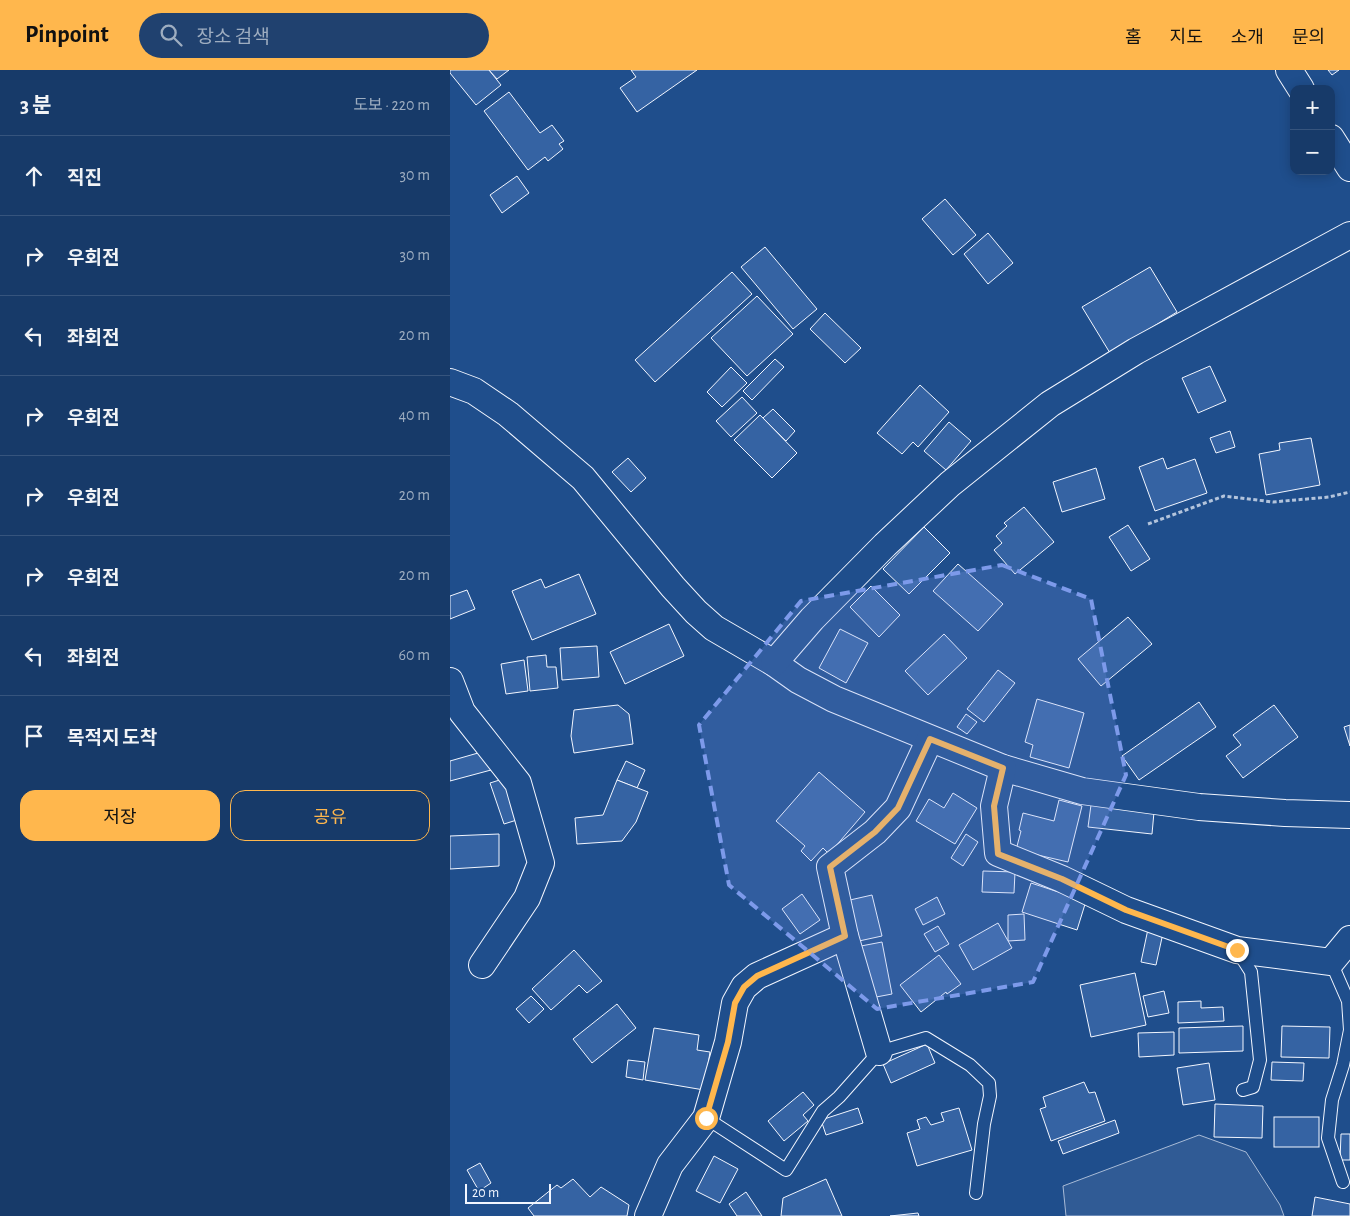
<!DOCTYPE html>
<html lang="ko">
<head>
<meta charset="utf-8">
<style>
	body { margin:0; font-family:"Alegreya Sans","Noto Sans KR",sans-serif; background:#20416f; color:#f1f3f6 }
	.controls { position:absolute; right:15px; top:15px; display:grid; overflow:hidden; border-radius:10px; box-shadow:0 2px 12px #0003 }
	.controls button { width:45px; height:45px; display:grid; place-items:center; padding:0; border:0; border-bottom:1px solid #36547d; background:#173a69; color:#f1f3f6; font:25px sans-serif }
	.scale { position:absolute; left:15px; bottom:12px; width:86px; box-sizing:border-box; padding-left:5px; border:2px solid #f2f6ff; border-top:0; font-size:14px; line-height:18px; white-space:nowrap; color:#f2f6ff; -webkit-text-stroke:4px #1f4e8c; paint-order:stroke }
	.stop { position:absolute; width:15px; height:15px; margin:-11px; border:4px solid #ffb74d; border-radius:50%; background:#fff }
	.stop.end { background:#ffb74d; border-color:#fff; box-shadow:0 1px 5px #0008 }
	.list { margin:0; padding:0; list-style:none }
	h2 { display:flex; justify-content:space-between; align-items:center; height:65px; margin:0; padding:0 20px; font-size:21px }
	h2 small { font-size:16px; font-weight:400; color:#9eadc0 }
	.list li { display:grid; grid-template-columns:32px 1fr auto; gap:15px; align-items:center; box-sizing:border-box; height:80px; padding:0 20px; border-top:1px solid #36547d }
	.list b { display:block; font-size:19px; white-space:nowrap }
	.list em { font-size:16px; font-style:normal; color:#9eadc0 }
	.actions { display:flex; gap:10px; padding:15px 20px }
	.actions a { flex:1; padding:11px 0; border:1px solid #ffb74d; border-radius:15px; text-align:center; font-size:18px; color:#ffb74d }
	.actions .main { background:#ffb74d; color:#111 }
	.icon { flex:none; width:28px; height:28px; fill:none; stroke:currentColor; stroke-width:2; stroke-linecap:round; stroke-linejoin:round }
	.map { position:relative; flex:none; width:900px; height:1146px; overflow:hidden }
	header { display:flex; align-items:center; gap:30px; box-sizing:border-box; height:70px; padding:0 25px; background:#ffb74d; color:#111 }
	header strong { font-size:24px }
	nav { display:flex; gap:28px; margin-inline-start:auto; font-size:18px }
	.search { width:350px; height:45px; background:#20416f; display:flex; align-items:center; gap:12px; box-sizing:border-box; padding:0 18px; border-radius:28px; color:#9eadc0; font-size:19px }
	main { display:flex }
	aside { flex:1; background:#173a69 }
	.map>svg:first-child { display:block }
</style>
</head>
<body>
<header>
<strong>Pinpoint</strong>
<div class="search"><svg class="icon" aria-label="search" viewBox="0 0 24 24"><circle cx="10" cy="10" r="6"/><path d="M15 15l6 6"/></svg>장소 검색</div>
<nav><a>홈</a><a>지도</a><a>소개</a><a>문의</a></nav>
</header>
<main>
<aside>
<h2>3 분<small>도보 · 220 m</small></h2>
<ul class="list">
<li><svg class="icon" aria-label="ahead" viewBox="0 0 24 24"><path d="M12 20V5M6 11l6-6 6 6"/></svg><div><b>직진</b></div><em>30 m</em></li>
<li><svg class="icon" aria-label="right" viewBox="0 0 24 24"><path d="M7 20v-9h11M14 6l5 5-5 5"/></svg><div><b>우회전</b></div><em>30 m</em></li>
<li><svg class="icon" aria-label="left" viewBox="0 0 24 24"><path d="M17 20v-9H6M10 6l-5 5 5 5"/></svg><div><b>좌회전</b></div><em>20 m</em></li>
<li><svg class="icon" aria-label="right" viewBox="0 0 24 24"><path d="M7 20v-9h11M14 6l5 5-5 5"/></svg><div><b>우회전</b></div><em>40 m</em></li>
<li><svg class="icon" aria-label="right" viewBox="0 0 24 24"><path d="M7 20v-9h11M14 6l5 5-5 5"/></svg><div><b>우회전</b></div><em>20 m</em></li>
<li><svg class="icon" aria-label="right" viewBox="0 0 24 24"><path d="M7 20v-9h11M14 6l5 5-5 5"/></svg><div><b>우회전</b></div><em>20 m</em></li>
<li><svg class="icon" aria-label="left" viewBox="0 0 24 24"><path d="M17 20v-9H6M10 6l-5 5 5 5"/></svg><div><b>좌회전</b></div><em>60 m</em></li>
<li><svg class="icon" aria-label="arrive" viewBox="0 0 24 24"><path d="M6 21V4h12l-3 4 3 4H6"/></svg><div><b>목적지 도착</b></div></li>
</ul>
<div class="actions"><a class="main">저장</a><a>공유</a></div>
</aside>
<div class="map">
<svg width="900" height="1146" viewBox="0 0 900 1146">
	<rect width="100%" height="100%" fill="#1f4e8c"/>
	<path fill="#305b95" stroke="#a8bbd7" d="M 749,1065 L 796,1082 L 830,1135 L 834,1146 L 616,1146 L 613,1116 Z"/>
	<g fill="#3563a3" stroke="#f2f6ff">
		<path d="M 0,0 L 39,0 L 51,15 L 26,35 L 0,3 Z"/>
		<path d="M 39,0 L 59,0 L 47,9 Z"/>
		<path d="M 181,0 L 247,0 L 187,42 L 170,18 L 186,7 Z"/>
		<path d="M 878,0 L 889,0 L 882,5 Z"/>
		<path d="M 59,22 L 90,63 L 102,55 L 114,71 L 109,74 L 113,79 L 98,91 L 95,87 L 78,100 L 34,41 Z"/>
		<path d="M 67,106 L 79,123 L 52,143 L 40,125 Z"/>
		<path d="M 495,129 L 526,165 L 503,185 L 472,149 Z"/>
		<path d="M 538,163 L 563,193 L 538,214 L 514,184 Z"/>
		<path d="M 315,177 L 367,239 L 343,259 L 291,197 Z"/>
		<path d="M 700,197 L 727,242 L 660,283 L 632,237 Z"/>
		<path d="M 282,202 L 302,224 L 205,312 L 185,290 Z"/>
		<path d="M 307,226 L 343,264 L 297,306 L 261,268 Z"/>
		<path d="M 375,243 L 411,278 L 395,293 L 360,259 Z"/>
		<path d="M 325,289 L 334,297 L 302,330 L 293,321 Z"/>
		<path d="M 760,296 L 776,331 L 748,343 L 732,308 Z"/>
		<path d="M 281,297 L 297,313 L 272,337 L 257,322 Z"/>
		<path d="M 470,315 L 499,342 L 468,377 L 463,372 L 452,384 L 427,363 Z"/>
		<path d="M 292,327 L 307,343 L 281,367 L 266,351 Z"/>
		<path d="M 323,339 L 345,361 L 336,371 L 313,348 Z"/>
		<path d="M 310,345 L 347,383 L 322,408 L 284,370 Z"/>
		<path d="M 499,352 L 521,371 L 496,400 L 474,381 Z"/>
		<path d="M 780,361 L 785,377 L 766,383 L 760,368 Z"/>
		<path d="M 861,368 L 870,415 L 816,425 L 809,384 L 830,380 L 829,373 Z"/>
		<path d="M 178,388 L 196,408 L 181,422 L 162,402 Z"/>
		<path d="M 713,388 L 717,399 L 745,389 L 757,423 L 705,441 L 689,397 Z"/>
		<path d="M 646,398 L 655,429 L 612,442 L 603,412 Z"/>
		<path d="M 574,437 L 604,472 L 565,504 L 544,480 L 552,473 L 546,466 L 557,456 L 554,453 Z"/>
		<path d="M 678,455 L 700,489 L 681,501 L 659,467 Z"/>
		<path d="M 474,457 L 500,483 L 459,524 L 433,499 Z"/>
		<path d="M 508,494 L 553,534 L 528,561 L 483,521 Z"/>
		<path d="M 129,504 L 146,544 L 82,570 L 62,521 L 91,509 L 95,518 Z"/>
		<path d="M 421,516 L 450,545 L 429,567 L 400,537 Z"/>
		<path d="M 17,520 L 25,539 L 0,549 L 0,526 Z"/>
		<path d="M 678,547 L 702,574 L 651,616 L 628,589 Z"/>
		<path d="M 219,554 L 234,586 L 175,614 L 160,582 Z"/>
		<path d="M 390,559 L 418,573 L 396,613 L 369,598 Z"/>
		<path d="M 494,564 L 517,588 L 478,625 L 455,601 Z"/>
		<path d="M 147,576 L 149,607 L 112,610 L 110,578 Z"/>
		<path d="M 96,585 L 97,597 L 106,597 L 108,618 L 80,621 L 77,587 Z"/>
		<path d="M 74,590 L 78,621 L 56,624 L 51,594 Z"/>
		<path d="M 548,600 L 565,613 L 534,652 L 517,639 Z"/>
		<path d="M 587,629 L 634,643 L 619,698 L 580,687 L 583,675 L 575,672 Z"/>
		<path d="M 749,632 L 766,657 L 689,710 L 672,686 Z"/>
		<path d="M 168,635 L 179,644 L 183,674 L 124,683 L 121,666 L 124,640 Z"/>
		<path d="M 824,635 L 848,667 L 793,708 L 776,686 L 791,675 L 783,665 Z"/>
		<path d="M 516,644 L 527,652 L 517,664 L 507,657 Z"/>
		<path d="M 900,655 L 900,676 L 894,657 Z"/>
		<path d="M 35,681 L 41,700 L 0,711 L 0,691 Z"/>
		<path d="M 176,691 L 195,700 L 187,718 L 167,710 Z"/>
		<path d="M 369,702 L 415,742 L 379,784 L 373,778 L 361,791 L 351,781 L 355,776 L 326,751 Z"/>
		<path d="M 56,708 L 70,749 L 54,754 L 40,713 Z"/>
		<path d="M 167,710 L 198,722 L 186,752 L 172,771 L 127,774 L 125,748 L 153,745 Z"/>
		<path d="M 503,723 L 527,738 L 505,774 L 466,751 L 479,729 L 494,738 Z"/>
		<path d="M 609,730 L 632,736 L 618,792 L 566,780 L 571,761 L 569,760 L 573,743 L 604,751 Z"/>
		<path d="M 641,735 L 704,742 L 702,764 L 638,757 Z"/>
		<path d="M 49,764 L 49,796 L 0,799 L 0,766 Z"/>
		<path d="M 516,764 L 528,772 L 513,796 L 501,788 Z"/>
		<path d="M 533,801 L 565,802 L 564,823 L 532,822 Z"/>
		<path d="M 581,813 L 636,831 L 627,860 L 572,842 Z"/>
		<path d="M 352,824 L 370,850 L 350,864 L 332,839 Z"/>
		<path d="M 422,825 L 432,866 L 409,871 L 400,830 Z"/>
		<path d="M 487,827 L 495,844 L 473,855 L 465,839 Z"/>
		<path d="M 574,844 L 575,870 L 558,871 L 558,845 Z"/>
		<path d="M 548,853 L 562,878 L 523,900 L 509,875 Z"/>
		<path d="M 488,856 L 499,874 L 485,882 L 474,864 Z"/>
		<path d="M 698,859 L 713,863 L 706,895 L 691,892 Z"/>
		<path d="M 432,872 L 442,924 L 421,928 L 411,876 Z"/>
		<path d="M 124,880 L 152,911 L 137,923 L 129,915 L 101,940 L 82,919 Z"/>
		<path d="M 489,885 L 511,914 L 497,924 L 496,922 L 471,942 L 450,915 Z"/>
		<path d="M 685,903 L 696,955 L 641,967 L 630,915 Z"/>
		<path d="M 714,921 L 719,943 L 698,947 L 693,926 Z"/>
		<path d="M 81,926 L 94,939 L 79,953 L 66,939 Z"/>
		<path d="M 751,931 L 751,938 L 773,937 L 774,951 L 728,953 L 728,932 Z"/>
		<path d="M 167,934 L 186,958 L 142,993 L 123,969 Z"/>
		<path d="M 793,956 L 793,981 L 729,983 L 729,958 Z"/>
		<path d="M 832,956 L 880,957 L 879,988 L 831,987 Z"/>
		<path d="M 204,958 L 249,965 L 247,980 L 260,982 L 254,1020 L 195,1010 Z"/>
		<path d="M 724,962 L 724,985 L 689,987 L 688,963 Z"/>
		<path d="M 477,974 L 485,993 L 441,1013 L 433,994 Z"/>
		<path d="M 178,990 L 195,992 L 193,1010 L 176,1007 Z"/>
		<path d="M 822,992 L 854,993 L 853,1011 L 821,1010 Z"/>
		<path d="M 759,993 L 765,1030 L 733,1035 L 727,998 Z"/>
		<path d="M 634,1012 L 639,1023 L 645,1022 L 655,1051 L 601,1071 L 590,1039 L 596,1037 L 593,1027 Z"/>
		<path d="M 353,1022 L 364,1035 L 353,1045 L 358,1051 L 334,1071 L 318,1051 Z"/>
		<path d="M 765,1034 L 813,1036 L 812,1068 L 764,1067 Z"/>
		<path d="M 408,1038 L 413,1053 L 376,1065 L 371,1050 Z"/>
		<path d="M 509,1038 L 522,1080 L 467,1096 L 457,1063 L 470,1059 L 467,1050 L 476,1047 L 481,1055 L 494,1051 L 491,1043 Z"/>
		<rect x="824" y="1047" width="45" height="30"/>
		<path d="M 665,1050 L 669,1063 L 613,1084 L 608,1071 Z"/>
		<path d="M 891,1064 L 900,1064 L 900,1090 L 890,1090 Z"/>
		<path d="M 264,1086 L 288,1099 L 270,1133 L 246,1121 Z"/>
		<path d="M 30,1093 L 41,1113 L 29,1121 L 17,1100 Z"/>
		<path d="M 123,1109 L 140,1127 L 151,1117 L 179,1135 L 177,1146 L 84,1146 L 78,1138 L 107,1115 L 111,1118 Z"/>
		<path d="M 376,1109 L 392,1146 L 331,1146 L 333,1128 Z"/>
		<path d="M 296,1122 L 312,1146 L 287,1146 L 279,1134 Z"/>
		<path d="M 865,1127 L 900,1134 L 900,1146 L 862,1146 Z"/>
		<path d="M 468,1143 L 469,1146 L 440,1146 Z"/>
	</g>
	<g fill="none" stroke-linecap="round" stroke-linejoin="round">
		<defs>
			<g id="lane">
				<path d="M 787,880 L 801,902 L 810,990 L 803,1017 L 793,1020"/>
				<path d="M 881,892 L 898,931 L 900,960 L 893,995 L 882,1030 L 878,1068 L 893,1112"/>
				<path d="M 256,1048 L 336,1100 L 373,1041 L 389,1027 L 429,982 L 476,968 L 520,995 L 539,1013 L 540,1026 L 534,1054 L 526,1123"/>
			</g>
			<g id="street">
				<path d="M 839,0 L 851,19"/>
				<path d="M 881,68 L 900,98"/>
				<path d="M 0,312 L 24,321 L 58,344 L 133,408 L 223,517 L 246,542 L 264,558 L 324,593 L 348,610 L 384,629 L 553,698 L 632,721 L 749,737 L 835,743 L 900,745"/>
				<path d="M 324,593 L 362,549 L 435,475 L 500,414 L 600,334 L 686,281 L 900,165"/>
				<path d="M 0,611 L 12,642 L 68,713 L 91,793 L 77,828 L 32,895"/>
				<path d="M 553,698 L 544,736 L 548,783 L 612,809 L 676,840 L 787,880 L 881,892 L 900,869"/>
				<path d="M 429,982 L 395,866 L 380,797 L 425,762 L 448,738 L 480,669"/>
				<path d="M 198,1146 L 220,1095 L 256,1048 L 278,972 L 285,933 L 294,917 L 307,906 L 395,866"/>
			</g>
		</defs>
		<use href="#lane" stroke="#f2f6ff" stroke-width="14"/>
		<use href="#street" stroke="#f2f6ff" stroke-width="28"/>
		<path stroke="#b3c4dc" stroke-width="3" stroke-dasharray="4 2.5" stroke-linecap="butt" d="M 698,454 L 774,426 L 823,432 L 879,427 L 900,422"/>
		<use href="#lane" stroke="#1f4e8c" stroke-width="12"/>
		<use href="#street" stroke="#1f4e8c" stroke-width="26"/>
	</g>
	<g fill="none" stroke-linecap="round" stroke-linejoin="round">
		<path stroke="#ffb74d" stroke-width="6" d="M 256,1048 L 278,972 L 285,933 L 294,917 L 307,906 L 395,866 L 380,797 L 425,762 L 448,738 L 480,669 L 553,698 L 544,736 L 548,784 L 612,809 L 676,840 L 787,880"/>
	</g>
	<path fill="#7d9aea" fill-opacity="0.2" stroke="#7d9aea" stroke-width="4" stroke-dasharray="10 6" stroke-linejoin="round" d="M 552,495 L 641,529 L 676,705 L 583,912 L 427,939 L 279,815 L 249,655 L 351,531 Z"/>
</svg>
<div class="controls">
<button>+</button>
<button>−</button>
</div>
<div class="scale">20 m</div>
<div class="stop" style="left:256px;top:1048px"></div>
<div class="stop end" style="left:787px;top:880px"></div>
</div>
</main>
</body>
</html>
